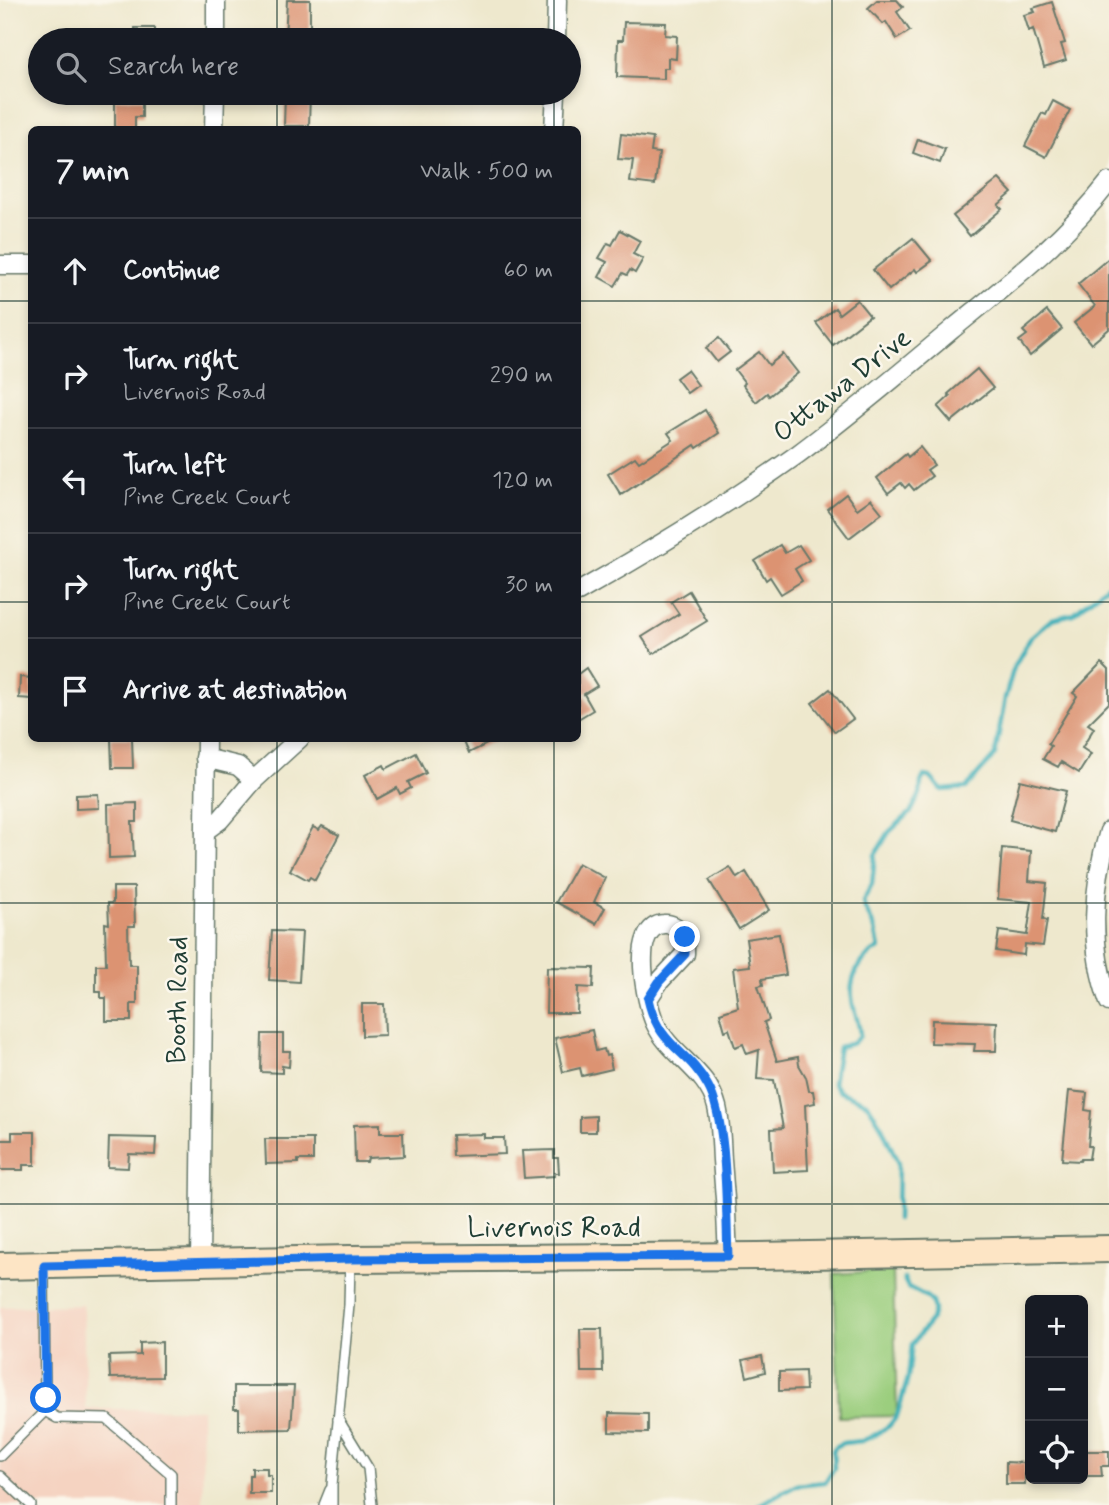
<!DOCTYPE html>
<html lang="en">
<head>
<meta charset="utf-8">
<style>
	body { margin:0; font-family:Mynerve,sans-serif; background:#242831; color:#f1f3f6 }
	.controls { position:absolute; right:21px; bottom:21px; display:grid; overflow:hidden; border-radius:10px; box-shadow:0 4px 10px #0003 }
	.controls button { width:63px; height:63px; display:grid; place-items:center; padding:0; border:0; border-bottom:2px solid #363941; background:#171b24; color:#f1f3f6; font:35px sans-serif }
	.stop { position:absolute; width:21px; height:21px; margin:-16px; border:5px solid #1a73e8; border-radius:50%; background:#fff }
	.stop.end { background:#1a73e8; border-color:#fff; box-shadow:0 2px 7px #0008 }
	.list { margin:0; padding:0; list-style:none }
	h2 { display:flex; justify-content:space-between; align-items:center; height:91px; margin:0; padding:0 28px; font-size:30px }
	h2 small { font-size:23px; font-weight:400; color:#9ea1a6 }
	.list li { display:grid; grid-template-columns:46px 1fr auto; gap:21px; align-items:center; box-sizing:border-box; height:105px; padding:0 28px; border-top:2px solid #363941 }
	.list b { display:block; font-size:26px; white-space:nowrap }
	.list p { margin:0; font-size:23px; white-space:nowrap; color:#9ea1a6 }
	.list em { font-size:23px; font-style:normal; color:#9ea1a6 }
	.icon { flex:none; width:38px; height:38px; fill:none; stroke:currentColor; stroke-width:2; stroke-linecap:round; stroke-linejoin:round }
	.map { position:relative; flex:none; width:1109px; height:1505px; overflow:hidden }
	.search { position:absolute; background:#171b24; box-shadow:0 4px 10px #0003; left:28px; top:28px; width:553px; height:77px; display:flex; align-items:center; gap:18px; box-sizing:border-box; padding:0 24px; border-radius:38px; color:#9ea1a6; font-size:26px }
	.panel { position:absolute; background:#171b24; box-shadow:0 4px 10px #0003; left:28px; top:126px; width:553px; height:616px; border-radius:10px }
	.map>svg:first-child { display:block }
</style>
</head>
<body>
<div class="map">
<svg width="1109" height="1505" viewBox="0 0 1109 1505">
	<rect width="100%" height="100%" fill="#fbf7ec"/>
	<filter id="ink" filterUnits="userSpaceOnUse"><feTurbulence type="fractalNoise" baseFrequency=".0143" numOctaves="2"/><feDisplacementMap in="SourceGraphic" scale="14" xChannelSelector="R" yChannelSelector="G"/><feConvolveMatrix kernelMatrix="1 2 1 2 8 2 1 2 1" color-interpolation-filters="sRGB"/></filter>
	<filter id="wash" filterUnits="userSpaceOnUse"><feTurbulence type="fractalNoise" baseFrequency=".00686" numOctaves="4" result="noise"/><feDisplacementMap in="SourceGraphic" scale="28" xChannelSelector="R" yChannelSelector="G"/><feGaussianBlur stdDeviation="1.57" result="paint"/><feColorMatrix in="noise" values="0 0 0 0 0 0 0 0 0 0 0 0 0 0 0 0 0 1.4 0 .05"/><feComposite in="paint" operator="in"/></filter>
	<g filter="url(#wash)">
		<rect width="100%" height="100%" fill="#eee8cd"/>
		<path fill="#f5d3c1" d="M 83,1305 L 86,1409 L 202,1409 L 203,1505 L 0,1505 L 0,1307 Z"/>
		<path fill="#9bce7e" stroke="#5d8659" stroke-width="2" d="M 893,1270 L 897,1416 L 839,1417 L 834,1274 Z"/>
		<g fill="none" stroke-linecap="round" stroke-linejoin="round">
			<g stroke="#41b1ba" stroke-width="4.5">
				<path d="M 897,1219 L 898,1163 L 882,1127 L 867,1103 L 840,1092 L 833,1083 L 839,1047 L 853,1043 L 860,1036 C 860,1022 853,1012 852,998 C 849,977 861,958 879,948 L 875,929 L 864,906 L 863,901 L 872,884 L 875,855 L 889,832 L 911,812 L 920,794 L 921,782 L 924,776 L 930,777 L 942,790 L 966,788 L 995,755 L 1005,698 L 1014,667 L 1030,638 L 1052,619 L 1073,614 L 1109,584"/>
				<path d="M 759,1505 L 795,1485 L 825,1482 L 834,1468 L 833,1451 L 836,1446 L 843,1443 L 862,1441 L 873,1436 L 889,1426 L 897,1416 L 908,1378 L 912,1344 L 931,1320 L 934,1310 L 932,1302 L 927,1297 L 908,1287 L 904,1279"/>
			</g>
		</g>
		<g id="blocks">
			<g fill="#dc9372">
				<path d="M 287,0 L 310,0 L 310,35 L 305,35 L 305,40 L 285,40 Z"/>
				<path d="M 877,0 L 897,0 L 903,7 L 897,12 L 910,31 L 897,39 L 886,22 L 883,24 L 868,8 Z"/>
				<path d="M 1052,2 L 1065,43 L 1061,44 L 1066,60 L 1044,67 L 1033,29 L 1029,31 L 1024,15 L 1035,12 L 1033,8 Z"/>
				<path d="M 624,22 L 666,23 L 665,35 L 677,36 L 676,59 L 668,58 L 668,68 L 664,68 L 664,79 L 617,77 L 618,40 L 623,40 Z"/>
				<rect x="135" y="28" width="20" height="12"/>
				<path d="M 285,93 L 310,93 L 309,126 L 284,126 Z"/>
				<path d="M 115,99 L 142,99 L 142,117 L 135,117 L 135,130 L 115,130 Z"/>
				<path d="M 1053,101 L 1070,110 L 1046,157 L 1025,146 L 1042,113 L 1046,115 Z"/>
				<path d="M 621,134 L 653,138 L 651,152 L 659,153 L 655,185 L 630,182 L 633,160 L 618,159 Z"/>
				<path d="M 918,139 L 945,149 L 940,163 L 913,153 Z"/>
				<path d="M 999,179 L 1012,193 L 998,205 L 1002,209 L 970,236 L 953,216 Z"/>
				<path d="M 620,230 L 640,241 L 633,254 L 643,259 L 635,273 L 630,270 L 627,275 L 623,273 L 615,286 L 599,277 L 607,262 L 599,258 L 608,243 L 612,245 Z"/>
				<path d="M 913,238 L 932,261 L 917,272 L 915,269 L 889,290 L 873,270 Z"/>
				<path d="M 1109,258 L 1109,329 L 1091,344 L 1074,323 L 1095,306 L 1078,284 Z"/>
				<path d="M 857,300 L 870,316 L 833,345 L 816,323 L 835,308 L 839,314 Z"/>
				<path d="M 1047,311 L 1062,329 L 1030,356 L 1019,341 L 1027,335 L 1023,331 Z"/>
				<path d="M 719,338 L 730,352 L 717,362 L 706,348 Z"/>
				<path d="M 759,352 L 769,365 L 783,354 L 798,373 L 769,396 L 767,393 L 756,402 L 743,385 L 745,383 L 735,370 Z"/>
				<path d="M 977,369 L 993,388 L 951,422 L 938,407 L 950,396 L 948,394 Z"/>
				<path d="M 687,370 L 698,385 L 687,393 L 676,378 Z"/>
				<path d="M 705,410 L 719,433 L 697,448 L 695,445 L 621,495 L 608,474 L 635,457 L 639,462 L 673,440 L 668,433 Z"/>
				<path d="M 920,447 L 934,465 L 927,470 L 932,476 L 914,490 L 909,484 L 905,488 L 901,483 L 888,493 L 877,478 L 906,454 L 908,457 Z"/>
				<path d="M 846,494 L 857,509 L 871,499 L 882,513 L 849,538 L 827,509 Z"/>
				<path d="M 780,545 L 785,553 L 799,545 L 809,560 L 795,569 L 802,581 L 781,594 L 770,577 L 766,580 L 755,561 Z"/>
				<path d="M 689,591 L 707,621 L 653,654 L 642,637 L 679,614 L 671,602 Z"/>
				<path d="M 1102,663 L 1109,670 L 1109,703 L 1088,724 L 1094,728 L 1082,748 L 1091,754 L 1079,773 L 1061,762 L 1058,767 L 1043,759 L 1051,746 L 1048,744 L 1077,696 L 1073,693 Z"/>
				<path d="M 586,668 L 597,686 L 584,694 L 593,710 L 578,719 L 578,674 Z"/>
				<path d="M 20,677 L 32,678 L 32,699 L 19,698 Z"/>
				<path d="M 830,689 L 853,719 L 835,732 L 812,703 Z"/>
				<path d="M 111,738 L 132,738 L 133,768 L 112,768 Z"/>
				<path d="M 462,738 L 499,738 L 469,753 Z"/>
				<path d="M 416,753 L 426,773 L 408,782 L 411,788 L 400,794 L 397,788 L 377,799 L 365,775 L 384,765 L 386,769 Z"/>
				<path d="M 1020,780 L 1066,791 L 1055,832 L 1010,820 Z"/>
				<path d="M 98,794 L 99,808 L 76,809 L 76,795 Z"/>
				<path d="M 137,803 L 137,822 L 132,822 L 134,857 L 109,858 L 108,804 Z"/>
				<path d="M 322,826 L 339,835 L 315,880 L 310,877 L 308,880 L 290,870 L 313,827 L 319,830 Z"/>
				<path d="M 1002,848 L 1031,851 L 1029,881 L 1047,883 L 1043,919 L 1047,920 L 1043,946 L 1025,944 L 1024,955 L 996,951 L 999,931 L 1027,935 L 1032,902 L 998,899 Z"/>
				<path d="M 578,863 L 605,878 L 594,902 L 605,908 L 596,924 L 556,902 Z"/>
				<path d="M 730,867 L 737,878 L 746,872 L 769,910 L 739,929 L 709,880 Z"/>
				<path d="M 113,887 L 134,887 L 135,926 L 128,926 L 129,965 L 137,965 L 137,1004 L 131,1004 L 131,1021 L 106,1021 L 106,998 L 101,998 L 101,992 L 96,992 L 96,965 L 106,965 L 105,923 L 109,924 L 108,903 L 113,903 Z"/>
				<path d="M 272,931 L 302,932 L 299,982 L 269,980 Z"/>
				<path d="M 779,934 L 786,975 L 762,979 L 763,985 L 758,986 L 769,1020 L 764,1022 L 777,1061 L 798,1057 L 799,1065 L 806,1077 L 809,1091 L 813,1091 L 815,1103 L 805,1105 L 808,1170 L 773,1172 L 771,1129 L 783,1128 L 774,1080 L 757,1079 L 759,1050 L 747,1054 L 743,1044 L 735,1047 L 729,1029 L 725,1031 L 720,1013 L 738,1007 L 733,968 L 750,966 L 746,939 Z"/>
				<path d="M 547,967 L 594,968 L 593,988 L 578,987 L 577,1013 L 546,1013 Z"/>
				<path d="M 362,1004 L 384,1004 L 385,1035 L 362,1036 Z"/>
				<path d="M 932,1020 L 997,1022 L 996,1051 L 974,1051 L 975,1044 L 931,1043 Z"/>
				<path d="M 592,1030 L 596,1051 L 604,1049 L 606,1056 L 609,1055 L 612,1069 L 582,1076 L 580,1068 L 563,1072 L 555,1038 Z"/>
				<path d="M 262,1034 L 283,1034 L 283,1051 L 290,1051 L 289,1067 L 282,1066 L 282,1073 L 261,1072 Z"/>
				<path d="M 1069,1091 L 1087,1093 L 1085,1110 L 1091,1111 L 1088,1146 L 1091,1146 L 1089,1159 L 1081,1159 L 1080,1161 L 1062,1160 Z"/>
				<path d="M 596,1116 L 596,1132 L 580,1132 L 580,1117 Z"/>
				<path d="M 380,1124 L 380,1133 L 403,1133 L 404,1156 L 368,1158 L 367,1162 L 355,1162 L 354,1125 Z"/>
				<path d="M 12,1132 L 35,1132 L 35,1165 L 23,1165 L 23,1170 L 0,1170 L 0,1140 L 12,1140 Z"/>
				<path d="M 484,1134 L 484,1138 L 504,1138 L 505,1154 L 453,1156 L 452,1135 Z"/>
				<path d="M 109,1137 L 156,1138 L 155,1155 L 129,1154 L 128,1168 L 108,1167 Z"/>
				<path d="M 265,1139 L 313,1139 L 313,1160 L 298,1160 L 298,1163 L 266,1164 Z"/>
				<path d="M 554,1150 L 554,1158 L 558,1158 L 559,1173 L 555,1173 L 555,1176 L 524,1178 L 522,1151 Z"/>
				<path d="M 580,1329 L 602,1329 L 603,1372 L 581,1372 Z"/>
				<path d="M 162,1342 L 162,1377 L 110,1378 L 109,1356 L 140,1355 L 140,1343 Z"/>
				<path d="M 762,1356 L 765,1372 L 747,1377 L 743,1360 Z"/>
				<path d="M 805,1371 L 806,1390 L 779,1391 L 779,1372 Z"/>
				<path d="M 234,1386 L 294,1386 L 291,1429 L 239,1430 L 239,1409 L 234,1409 Z"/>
				<path d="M 609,1413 L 648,1414 L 648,1433 L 609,1432 Z"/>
				<path d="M 1083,1451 L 1109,1451 L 1109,1466 L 1101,1466 L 1102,1476 L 1083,1476 Z"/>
				<path d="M 1006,1462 L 1025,1463 L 1025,1484 L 1006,1484 Z"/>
				<path d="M 252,1468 L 267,1468 L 267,1475 L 271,1475 L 271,1493 L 249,1493 L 249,1475 L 252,1475 Z"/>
			</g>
		</g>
	</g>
	<g filter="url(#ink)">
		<use href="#blocks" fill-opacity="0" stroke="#67796a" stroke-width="2"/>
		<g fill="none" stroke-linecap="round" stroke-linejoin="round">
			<defs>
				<g id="lane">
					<path d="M 44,1268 L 45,1411 L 57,1418 L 107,1419 L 171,1474 L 171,1505"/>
					<path d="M 338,1419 L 368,1468 L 372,1505"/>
					<path d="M 0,1456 L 45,1411"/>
					<path d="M 0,1476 L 31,1505"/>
					<path d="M 324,1505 L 330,1490"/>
					<path d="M 332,1505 L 332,1485 L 349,1305 L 350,1263"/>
				</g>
				<g id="street">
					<path d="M 216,40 L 216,0"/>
					<path d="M 556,40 L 557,0"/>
					<path d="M 214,130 L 215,93"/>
					<path d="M 554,130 L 556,93"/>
					<path d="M 0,265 L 32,265"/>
					<path d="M 578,592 C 653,550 728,504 798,454 C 852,414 904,370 955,327 C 1010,282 1066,238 1109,182"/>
					<path d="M 205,758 L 238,766 L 254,780"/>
					<path d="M 205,831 L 220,820 L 254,780 L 300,738"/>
					<path d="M 1109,831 C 1092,886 1089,948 1109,1002"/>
					<path d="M 648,999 L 659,982 L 685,954 L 685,937 C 679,930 674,923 664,924 C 629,926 646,1003 655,1023 C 670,1056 708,1070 717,1107 C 721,1124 721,1143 722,1160 C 725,1192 727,1224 728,1256"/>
					<path d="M 200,1262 L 206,738"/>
				</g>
				<path id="secondary" d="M 0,1266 L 350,1259 L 758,1256 L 1109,1249"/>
			</defs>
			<use href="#lane" stroke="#67796a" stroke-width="12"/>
			<use href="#street" stroke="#67796a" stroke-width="21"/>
			<use href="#secondary" stroke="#67796a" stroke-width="30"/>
			<use href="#lane" stroke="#fff" stroke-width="9"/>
			<use href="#street" stroke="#fff" stroke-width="18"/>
			<use href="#secondary" stroke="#fde5c5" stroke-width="26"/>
		</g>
	</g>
	<g fill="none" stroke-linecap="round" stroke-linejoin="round" filter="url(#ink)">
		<path stroke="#1a73e8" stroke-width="9" d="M 46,1398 L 44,1266 L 350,1259 L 728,1256 C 726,1213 728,1121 708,1086 C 688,1049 659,1048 648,999 L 659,982 L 685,954 L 685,937"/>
	</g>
	<path fill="none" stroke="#1f3d34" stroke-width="2" stroke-opacity="0.55" d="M 277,0 L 277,40M 554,0 L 554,40M 832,0 L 832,1505M 277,93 L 277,130M 554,93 L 554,130M 0,301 L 32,301M 578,301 L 1109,301M 0,602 L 32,602M 578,602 L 1109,602M 277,738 L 277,1505M 554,738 L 554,1505M 0,903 L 1109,903M 0,1204 L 1109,1204"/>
	<g text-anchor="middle" stroke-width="5" stroke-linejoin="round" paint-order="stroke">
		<g font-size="28" fill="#1f3d34" stroke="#fbf7ec">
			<text transform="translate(841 384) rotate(-38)" y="10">Ottawa Drive</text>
			<text transform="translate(176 1000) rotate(-89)" y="10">Booth Road</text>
			<text x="554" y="1236">Livernois Road</text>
		</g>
	</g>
</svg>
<div class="controls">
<button>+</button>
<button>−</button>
<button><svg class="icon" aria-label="locate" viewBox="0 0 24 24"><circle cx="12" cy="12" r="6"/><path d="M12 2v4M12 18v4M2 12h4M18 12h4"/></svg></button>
</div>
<div class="stop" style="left:46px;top:1398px"></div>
<div class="stop end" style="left:685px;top:937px"></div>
<div class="search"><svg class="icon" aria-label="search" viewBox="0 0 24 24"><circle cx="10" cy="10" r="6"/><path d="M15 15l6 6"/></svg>Search here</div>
<section class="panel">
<h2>7 min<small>Walk · 500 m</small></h2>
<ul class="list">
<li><svg class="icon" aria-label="ahead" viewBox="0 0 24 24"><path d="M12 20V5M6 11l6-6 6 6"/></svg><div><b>Continue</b></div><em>60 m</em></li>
<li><svg class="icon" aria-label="right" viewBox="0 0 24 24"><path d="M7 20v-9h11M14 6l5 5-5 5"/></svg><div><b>Turn right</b><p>Livernois Road</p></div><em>290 m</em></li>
<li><svg class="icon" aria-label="left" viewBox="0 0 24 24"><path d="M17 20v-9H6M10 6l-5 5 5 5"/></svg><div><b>Turn left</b><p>Pine Creek Court</p></div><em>120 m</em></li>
<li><svg class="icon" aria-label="right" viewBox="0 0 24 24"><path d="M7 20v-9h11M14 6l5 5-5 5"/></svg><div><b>Turn right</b><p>Pine Creek Court</p></div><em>30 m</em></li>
<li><svg class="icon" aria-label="arrive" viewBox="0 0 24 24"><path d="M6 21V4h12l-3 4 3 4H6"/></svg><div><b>Arrive at destination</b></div></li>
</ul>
</section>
</div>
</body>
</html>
